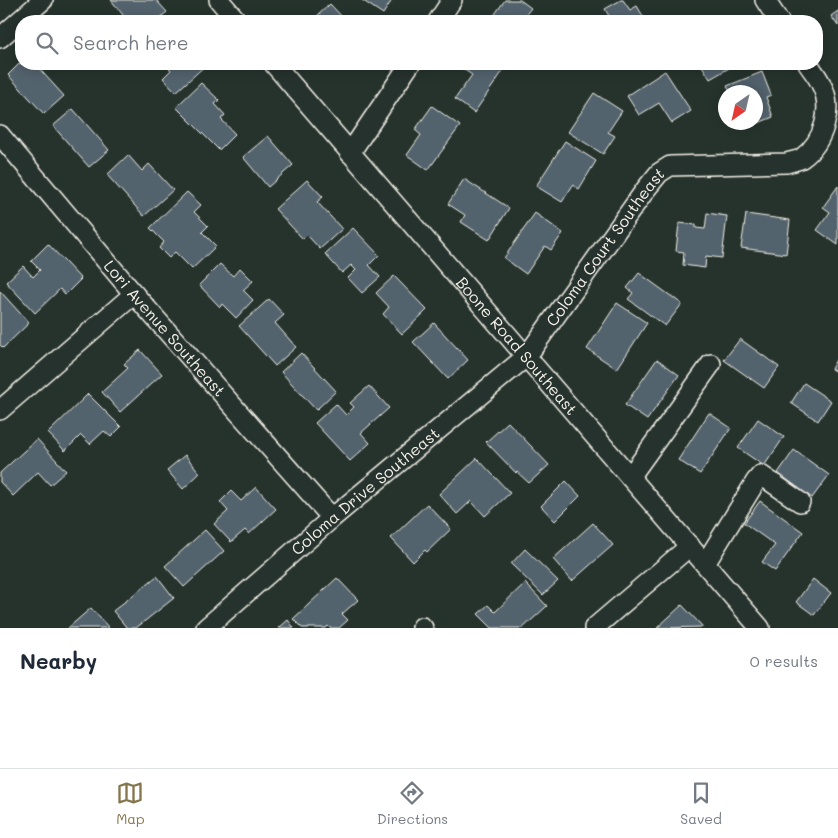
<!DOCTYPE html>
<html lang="en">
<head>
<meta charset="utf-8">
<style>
	body { margin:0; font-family:Mali,sans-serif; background:#f2f2f3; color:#1f2937 }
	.compass { position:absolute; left:718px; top:85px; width:45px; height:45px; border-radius:50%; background:#fff; box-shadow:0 2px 12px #0003; rotate:214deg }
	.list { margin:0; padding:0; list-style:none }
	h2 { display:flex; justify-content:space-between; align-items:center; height:65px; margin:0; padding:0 20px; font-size:21px }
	h2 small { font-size:16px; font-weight:400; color:#747a83 }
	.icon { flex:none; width:28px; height:28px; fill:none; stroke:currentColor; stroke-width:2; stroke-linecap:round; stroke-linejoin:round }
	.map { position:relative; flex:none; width:838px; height:628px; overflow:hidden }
	.search { position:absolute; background:#fff; box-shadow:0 2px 12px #0003; left:15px; right:15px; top:15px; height:55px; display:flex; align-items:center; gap:12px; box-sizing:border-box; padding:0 18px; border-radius:20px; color:#747a83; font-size:19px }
	.sheet { height:140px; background:#fff }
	nav { display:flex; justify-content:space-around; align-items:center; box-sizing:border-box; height:70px; border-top:1px solid #e0e1e3; background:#fff; font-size:14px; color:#747a83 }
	nav a { display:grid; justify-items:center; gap:2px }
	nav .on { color:#84754c }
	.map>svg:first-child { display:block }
</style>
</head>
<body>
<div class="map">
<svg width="838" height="628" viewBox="0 0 838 628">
	<rect width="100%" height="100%" fill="#26332d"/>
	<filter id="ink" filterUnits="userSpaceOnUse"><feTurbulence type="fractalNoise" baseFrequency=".02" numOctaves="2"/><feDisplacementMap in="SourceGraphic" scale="10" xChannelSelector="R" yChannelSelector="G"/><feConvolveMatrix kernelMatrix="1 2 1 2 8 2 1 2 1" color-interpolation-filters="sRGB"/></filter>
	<g filter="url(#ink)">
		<g fill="#52636e" stroke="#f4f1e8">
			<path d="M 111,0 L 156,0 L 167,12 L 156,21 L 126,21 L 127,20 Z"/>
			<path d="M 362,0 L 392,0 L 383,14 Z"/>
			<path d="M 505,0 L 520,0 L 531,8 L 521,21 L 490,21 Z"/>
			<path d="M 621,0 L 623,0 L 630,10 L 637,6 L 646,21 L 612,21 L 605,9 Z"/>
			<path d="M 330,4 L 346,21 L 322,21 L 317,16 Z"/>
			<path d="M 838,11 L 838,26 L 831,16 Z"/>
			<path d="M 21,62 L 21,64 L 35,64 L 64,96 L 44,114 L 8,75 Z"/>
			<path d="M 165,64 L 207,64 L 176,92 L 163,78 L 171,70 Z"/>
			<path d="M 459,64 L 499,64 L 505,68 L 474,113 L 455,99 L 472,75 L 457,65 Z"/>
			<path d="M 701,64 L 736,64 L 710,79 Z"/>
			<path d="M 665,71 L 691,111 L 672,123 L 659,103 L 639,115 L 627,96 Z"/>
			<path d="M 762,72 L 771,95 L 766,97 L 773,117 L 744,129 L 741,122 L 756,122 L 756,92 L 730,92 L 727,86 Z"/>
			<path d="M 201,83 L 219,100 L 215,104 L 225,115 L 221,119 L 235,134 L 219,150 L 176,107 Z"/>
			<path d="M 594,93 L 622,111 L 608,132 L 615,136 L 603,154 L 568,132 Z"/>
			<path d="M 432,106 L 460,126 L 428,170 L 407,155 L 421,135 L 415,130 Z"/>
			<path d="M 73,109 L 109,150 L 89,167 L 53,126 Z"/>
			<path d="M 268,136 L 293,165 L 268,187 L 243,157 Z"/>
			<path d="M 565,141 L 596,161 L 579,189 L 573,185 L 562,202 L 536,186 Z"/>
			<path d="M 128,155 L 142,171 L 149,164 L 173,190 L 144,216 L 107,175 Z"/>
			<path d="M 464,179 L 509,208 L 489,240 L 461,222 L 465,215 L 448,204 Z"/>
			<path d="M 307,180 L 323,197 L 317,202 L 342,229 L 320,249 L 307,235 L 303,239 L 275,209 Z"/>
			<path d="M 838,186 L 838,245 L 817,230 L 830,212 L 823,207 Z"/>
			<path d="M 187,192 L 201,205 L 194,212 L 208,226 L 202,232 L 216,246 L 192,269 L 175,252 L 169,258 L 159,248 L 164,242 L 150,228 Z"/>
			<path d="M 535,213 L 563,233 L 551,250 L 545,246 L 526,274 L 504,258 Z"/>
			<path d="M 707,213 L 727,216 L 722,258 L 706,256 L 705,268 L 683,265 L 684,252 L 676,251 L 679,223 L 696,225 L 696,228 L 705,229 Z"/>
			<path d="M 746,214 L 790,220 L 786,254 L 741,248 Z"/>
			<path d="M 353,228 L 379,255 L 369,265 L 380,277 L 362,293 L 348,278 L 356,270 L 351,265 L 342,273 L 325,254 Z"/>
			<path d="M 48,244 L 81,279 L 65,295 L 60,289 L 35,313 L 6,282 L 23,266 L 33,277 L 40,270 L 31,261 Z"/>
			<path d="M 220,264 L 233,276 L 240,268 L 253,281 L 243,290 L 253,300 L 236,318 L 222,304 L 220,307 L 199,285 Z"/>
			<path d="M 639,273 L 682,304 L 665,326 L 628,299 L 633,293 L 627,288 Z"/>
			<path d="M 394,276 L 427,310 L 402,334 L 383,314 L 389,307 L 376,293 Z"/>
			<path d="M 0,291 L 29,323 L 3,348 L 0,345 Z"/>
			<path d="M 269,299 L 284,315 L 275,323 L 296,347 L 275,366 L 239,326 Z"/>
			<path d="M 617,303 L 647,323 L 617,369 L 587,349 Z"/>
			<path d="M 434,323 L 468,360 L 448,379 L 413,342 Z"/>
			<path d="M 740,339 L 779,367 L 764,388 L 724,360 Z"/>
			<path d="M 140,350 L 162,374 L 120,412 L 102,392 L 128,368 L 124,364 Z"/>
			<path d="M 301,353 L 336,391 L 316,410 L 281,372 Z"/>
			<path d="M 838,356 L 838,373 L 831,369 Z"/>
			<path d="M 657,359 L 679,375 L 647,420 L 625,405 Z"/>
			<path d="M 804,383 L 831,401 L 818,421 L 791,403 Z"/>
			<path d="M 369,386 L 389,408 L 361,433 L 370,443 L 350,461 L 315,423 L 336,404 L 346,415 L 354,407 L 350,403 Z"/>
			<path d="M 88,394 L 121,427 L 111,437 L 104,431 L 90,444 L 81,435 L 65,451 L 48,433 Z"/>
			<path d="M 709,413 L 731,428 L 700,474 L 678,460 Z"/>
			<path d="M 758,419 L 784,437 L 764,466 L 738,448 Z"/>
			<path d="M 508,422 L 549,465 L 529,483 L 517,472 L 516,473 L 486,442 Z"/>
			<path d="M 37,439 L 66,471 L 50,485 L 38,472 L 13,496 L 0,482 L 0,473 Z"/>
			<path d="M 794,450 L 829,475 L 812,498 L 778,473 Z"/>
			<path d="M 185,455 L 200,473 L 183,489 L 167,470 Z"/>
			<path d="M 477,458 L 510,493 L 485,516 L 471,501 L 457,514 L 439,494 Z"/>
			<path d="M 566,481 L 580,496 L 555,521 L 541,506 Z"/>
			<path d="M 256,487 L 276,509 L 249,534 L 245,530 L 231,542 L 214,524 L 228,511 L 220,502 L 231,491 L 241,501 Z"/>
			<path d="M 760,501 L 803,532 L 775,571 L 762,562 L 775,545 L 744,523 Z"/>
			<path d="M 427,504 L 451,529 L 427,552 L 425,550 L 413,562 L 391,538 Z"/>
			<path d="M 593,523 L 613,545 L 572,581 L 553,559 Z"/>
			<path d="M 205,530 L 224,551 L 184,587 L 165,566 Z"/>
			<path d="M 525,549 L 558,581 L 543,595 L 511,564 Z"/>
			<path d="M 157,576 L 174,598 L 136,628 L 127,628 L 113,611 Z"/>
			<path d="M 337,578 L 358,600 L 342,614 L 348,620 L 339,628 L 330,628 L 328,626 L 326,628 L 302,628 L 293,619 Z"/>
			<path d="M 813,579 L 831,593 L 814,615 L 796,602 Z"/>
			<path d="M 525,583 L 547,606 L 523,628 L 492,628 L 478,614 L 488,605 L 495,612 Z"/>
			<path d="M 682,605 L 703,627 L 657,628 Z"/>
			<path d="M 91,608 L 109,628 L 68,628 Z"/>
			<path d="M 288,620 L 294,628 L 279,628 Z"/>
		</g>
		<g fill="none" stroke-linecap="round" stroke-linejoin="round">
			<defs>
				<g id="minor">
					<path d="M 219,0 L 237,21"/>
					<path d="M 765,0 L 779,21"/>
					<path d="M 438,21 L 452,0"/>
					<path d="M 0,38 L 43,0"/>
					<path id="s1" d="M 274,64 L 760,628"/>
					<path id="s2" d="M 0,135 L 134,294 L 332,518"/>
					<path d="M 350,153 L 410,64"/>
					<path d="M 0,410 L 134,294"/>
					<path d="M 630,477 L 711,364"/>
					<path d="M 705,564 L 756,481 L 761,475 L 800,502"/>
					<path d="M 422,627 L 423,628"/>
					<path id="s3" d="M 206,628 L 332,518 L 527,356 L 646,189 L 659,173 L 670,166 L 787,163 C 791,161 798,161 802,158 C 824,142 834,108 821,84 C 818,77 812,70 808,64"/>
					<path d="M 594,628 L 690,546"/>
				</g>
			</defs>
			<use href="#minor" stroke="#f4f1e8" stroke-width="22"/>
			<use href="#minor" stroke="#26332d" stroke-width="19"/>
		</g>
	</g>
	<g text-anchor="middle" stroke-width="4.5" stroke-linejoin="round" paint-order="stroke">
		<g font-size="16" fill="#f4f1e8" stroke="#26332d">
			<text dy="6" stroke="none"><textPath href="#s3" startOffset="555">Coloma Court Southeast</textPath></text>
			<text dy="6" stroke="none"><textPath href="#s2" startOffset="254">Lori Avenue Southeast</textPath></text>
			<text dy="6" stroke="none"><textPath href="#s1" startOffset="372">Boone Road Southeast</textPath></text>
			<text dy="6" stroke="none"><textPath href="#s3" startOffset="210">Coloma Drive Southeast</textPath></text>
		</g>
	</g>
</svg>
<svg class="compass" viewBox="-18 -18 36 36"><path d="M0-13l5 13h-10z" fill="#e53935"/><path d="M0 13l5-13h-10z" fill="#747a83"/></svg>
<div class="search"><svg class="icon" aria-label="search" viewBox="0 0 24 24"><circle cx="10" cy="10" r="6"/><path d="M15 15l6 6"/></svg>Search here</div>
</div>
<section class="sheet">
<h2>Nearby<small>0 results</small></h2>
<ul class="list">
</ul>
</section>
<nav>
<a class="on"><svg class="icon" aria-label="map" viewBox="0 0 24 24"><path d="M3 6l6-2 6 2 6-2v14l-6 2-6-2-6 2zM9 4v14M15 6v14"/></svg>Map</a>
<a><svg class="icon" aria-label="directions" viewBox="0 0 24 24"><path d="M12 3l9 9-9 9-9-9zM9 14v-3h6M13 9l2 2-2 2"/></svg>Directions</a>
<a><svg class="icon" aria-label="saved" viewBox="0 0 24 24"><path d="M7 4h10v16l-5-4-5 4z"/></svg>Saved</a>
</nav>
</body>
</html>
